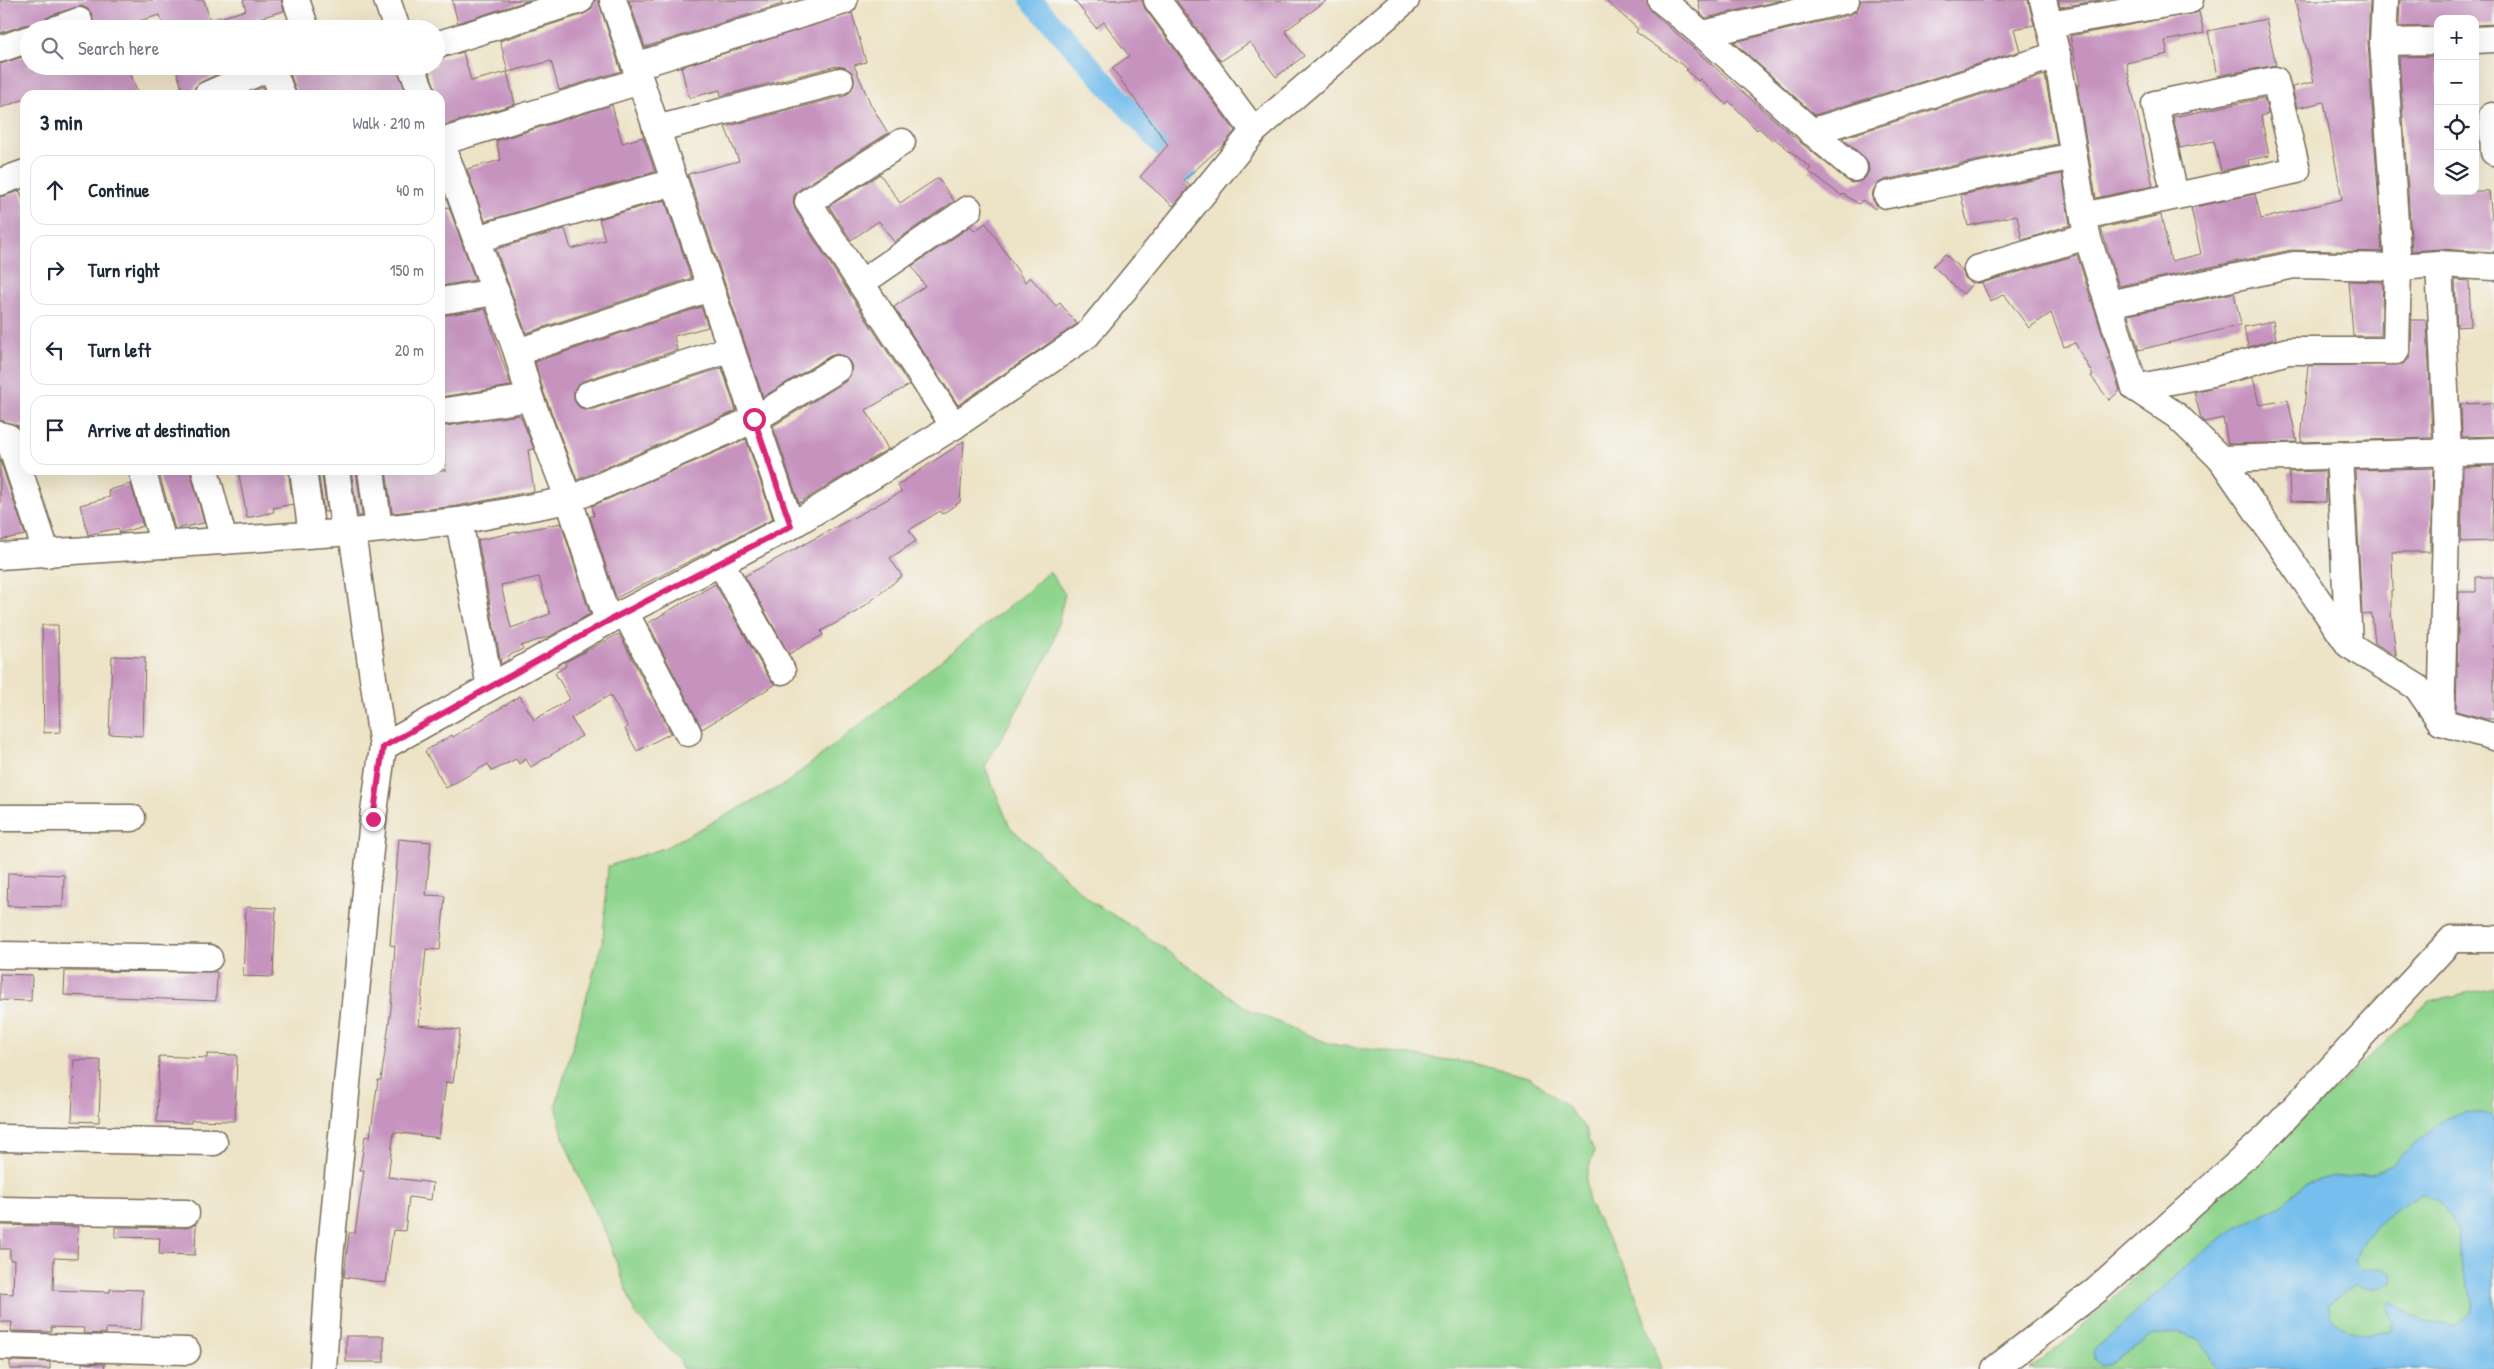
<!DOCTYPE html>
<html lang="en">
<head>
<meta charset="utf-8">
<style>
	body { margin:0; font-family:"Patrick Hand",sans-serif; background:#f2f2f3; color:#1f2937 }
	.controls { position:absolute; right:15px; top:15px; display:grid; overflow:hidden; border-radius:10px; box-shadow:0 5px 20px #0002 }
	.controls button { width:45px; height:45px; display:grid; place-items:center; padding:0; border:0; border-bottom:1px solid #e0e1e3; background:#fff; color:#1f2937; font:25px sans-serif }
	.stop { position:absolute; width:15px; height:15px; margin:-11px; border:4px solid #db2777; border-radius:50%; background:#fff }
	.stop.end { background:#db2777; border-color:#fff; box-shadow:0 1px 5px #0008 }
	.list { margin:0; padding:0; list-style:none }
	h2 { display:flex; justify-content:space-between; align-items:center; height:65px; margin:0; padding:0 20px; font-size:21px }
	h2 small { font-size:16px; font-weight:400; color:#747a83 }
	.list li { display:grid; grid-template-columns:32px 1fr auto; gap:15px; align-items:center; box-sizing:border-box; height:70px; margin:0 10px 10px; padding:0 10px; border:1px solid #e0e1e3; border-radius:15px }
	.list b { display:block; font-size:19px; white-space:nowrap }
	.list em { font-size:16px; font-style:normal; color:#747a83 }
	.icon { flex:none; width:28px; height:28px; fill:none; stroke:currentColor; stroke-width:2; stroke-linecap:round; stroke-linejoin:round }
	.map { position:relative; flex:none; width:2494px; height:1369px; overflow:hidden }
	.search { position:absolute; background:#fff; box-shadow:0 5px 20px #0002; left:20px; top:20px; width:425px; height:55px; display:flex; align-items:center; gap:12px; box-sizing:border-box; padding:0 18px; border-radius:28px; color:#747a83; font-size:19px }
	.panel { position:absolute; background:#fff; box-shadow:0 5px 20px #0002; left:20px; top:90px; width:425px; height:385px; border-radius:15px }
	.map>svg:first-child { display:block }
</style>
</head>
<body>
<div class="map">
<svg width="2494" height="1369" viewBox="0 0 2494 1369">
	<rect width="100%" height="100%" fill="#f6f6f2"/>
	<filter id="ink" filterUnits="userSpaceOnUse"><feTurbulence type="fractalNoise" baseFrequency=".02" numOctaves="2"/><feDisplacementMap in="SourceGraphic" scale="10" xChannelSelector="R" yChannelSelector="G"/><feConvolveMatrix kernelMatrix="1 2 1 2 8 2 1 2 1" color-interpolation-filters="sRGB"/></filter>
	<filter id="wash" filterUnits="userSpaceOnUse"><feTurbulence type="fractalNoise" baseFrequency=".0096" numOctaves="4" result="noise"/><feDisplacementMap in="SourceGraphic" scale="20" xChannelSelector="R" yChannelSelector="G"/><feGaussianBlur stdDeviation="1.12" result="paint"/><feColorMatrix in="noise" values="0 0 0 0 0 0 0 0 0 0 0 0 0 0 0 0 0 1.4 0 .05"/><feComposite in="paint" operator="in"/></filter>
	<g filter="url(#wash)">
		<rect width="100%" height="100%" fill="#ede3c6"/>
		<g fill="#90d58f" stroke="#668056">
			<path d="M 1049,571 L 1065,594 L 1052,648 L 985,767 L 1010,827 L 1091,901 L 1142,933 L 1249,1010 L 1330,1044 L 1471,1063 L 1529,1077 L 1567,1107 L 1585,1128 L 1594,1151 L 1586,1178 L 1588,1203 L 1629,1275 L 1661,1369 L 683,1369 L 680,1360 L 635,1314 L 607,1236 L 579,1177 L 563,1137 L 556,1105 L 603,939 L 608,866 L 664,848 L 785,784 L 1026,593 Z"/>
			<path d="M 2494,987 L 2494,1369 L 2030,1369 L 2074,1334 L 2429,1001 Z"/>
		</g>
		<path fill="#74beed" stroke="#587486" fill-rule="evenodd" d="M 2466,1111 L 2489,1114 L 2494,1117 L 2494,1369 L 2217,1369 L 2201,1341 L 2179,1332 L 2151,1337 L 2108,1364 L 2100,1365 L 2094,1359 L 2093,1351 L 2196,1258 L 2223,1236 L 2279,1206 L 2306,1184 L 2326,1178 L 2372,1173 L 2392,1164 L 2443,1120 ZM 2423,1192 L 2438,1201 L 2458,1230 L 2459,1258 L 2473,1302 L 2471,1313 L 2456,1326 L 2423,1322 L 2391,1301 L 2388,1307 L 2393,1323 L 2391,1331 C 2363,1337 2336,1335 2327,1304 L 2356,1285 C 2371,1290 2380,1292 2392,1281 L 2391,1273 L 2381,1268 L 2361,1270 L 2355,1261 C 2363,1227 2396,1210 2423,1192 Z"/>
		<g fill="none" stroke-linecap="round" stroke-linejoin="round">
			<path stroke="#74beed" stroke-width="22" d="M 1031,0 L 1185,171"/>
		</g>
		<g id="blocks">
			<g fill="#c693bf" fill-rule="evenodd">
				<path d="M 0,0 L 204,0 L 210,21 L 246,10 L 243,0 L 281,0 L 284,11 L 255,19 L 258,29 L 164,29 L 160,15 L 128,24 L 129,29 L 91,29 L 93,15 L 88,9 L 81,6 L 52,15 L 35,24 L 24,25 L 0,33 Z"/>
				<path d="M 452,0 L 530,0 L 458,23 Z"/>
				<path d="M 595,0 L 598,0 L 621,71 L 559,90 L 551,61 L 508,72 L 500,41 L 584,14 L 591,10 Z"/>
				<path d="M 629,0 L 781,0 L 782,4 L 645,47 Z"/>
				<path d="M 1074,0 L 1142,0 L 1145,9 L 1235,131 L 1224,144 L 1184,180 L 1190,186 L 1173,206 L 1140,177 L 1168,145 L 1112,68 L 1129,56 L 1104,22 L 1096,28 Z"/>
				<path d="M 1176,0 L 1327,0 L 1285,31 L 1304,56 L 1276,77 L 1250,42 L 1221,61 Z"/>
				<path d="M 1605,0 L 1646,0 L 1652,12 L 1801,143 L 1851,183 L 1859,182 L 1865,178 L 1869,171 L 1868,163 L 1864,157 L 1842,138 L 2045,75 L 2057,144 L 1884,180 L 1877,184 L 1873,191 L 1872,199 L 1877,206 L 1875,209 L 1862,200 L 1859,204 L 1843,194 L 1842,196 L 1808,171 L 1811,168 L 1774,138 L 1772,140 L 1759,128 L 1757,130 L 1729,101 L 1726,104 L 1700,79 L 1698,81 L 1686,70 L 1688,69 L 1636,32 L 1638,29 Z"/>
				<path d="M 1698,0 L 1782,0 L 1706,18 L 1701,14 Z"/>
				<path d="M 1861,0 L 2028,0 L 2034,25 L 2014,29 L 2020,51 L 1815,115 L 1734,42 L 1849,15 L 1857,11 Z"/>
				<path d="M 2058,0 L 2101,0 L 2060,7 Z"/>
				<path d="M 2295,0 L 2370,0 L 2368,43 L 2382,252 L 2291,250 L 2119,286 L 2101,228 L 2161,215 L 2171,261 L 2201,254 L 2191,208 L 2255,194 L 2261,219 L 2342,199 L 2324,102 L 2297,108 L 2292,87 L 2314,82 Z"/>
				<path d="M 2400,0 L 2494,0 L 2494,24 L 2475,25 L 2475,19 L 2438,19 L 2438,26 L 2399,27 Z"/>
				<path d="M 2199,12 L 2204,33 L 2165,41 L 2168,54 L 2126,63 L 2153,186 L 2096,198 L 2077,85 L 2080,85 L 2070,36 Z"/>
				<path d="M 852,13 L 866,62 L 854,65 L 871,105 L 888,133 L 800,189 L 794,196 L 793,203 L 795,210 L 909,385 L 866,410 L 888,449 L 799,503 L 773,426 L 845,382 L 850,376 L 852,368 L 850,362 L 844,356 L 836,354 L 830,356 L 763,397 L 688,174 L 739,161 L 725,127 L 844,96 L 850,92 L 854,85 L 854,77 L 851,71 L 844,67 L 836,66 L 721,96 L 720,90 L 689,98 L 681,67 Z"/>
				<path d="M 2266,19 L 2276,65 L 2217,76 L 2208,31 Z"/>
				<path d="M 463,52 L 471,81 L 507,72 L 515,104 L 445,125 L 441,124 L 440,92 L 437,93 L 427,66 L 436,66 L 436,60 Z"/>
				<path d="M 29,55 L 29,66 L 128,66 L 138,95 L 25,95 L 25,99 L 0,108 L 0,64 Z"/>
				<path d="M 2438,56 L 2438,191 L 2489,191 L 2492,219 L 2494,219 L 2494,252 L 2440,249 L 2412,251 L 2399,57 Z"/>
				<path d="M 175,66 L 235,66 L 201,82 L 195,87 L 192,95 L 184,95 Z"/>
				<path d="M 313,66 L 396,66 L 407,95 L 297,95 L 290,73 Z"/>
				<path d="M 263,87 L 266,95 L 244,95 Z"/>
				<path d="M 2264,98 L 2268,114 L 2261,116 L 2269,156 L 2248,160 L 2249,165 L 2221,171 L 2214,141 L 2180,148 L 2173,117 Z"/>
				<path d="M 612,105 L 622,143 L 643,137 L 655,172 L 485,221 L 467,169 L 501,160 L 496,141 Z"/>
				<path d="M 880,174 L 900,203 L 938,178 L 954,201 L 894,242 L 879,221 L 851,240 L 829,206 Z"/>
				<path d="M 2062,174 L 2070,225 L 2022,240 L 2017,215 L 1968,226 L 1961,195 Z"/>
				<path d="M 20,191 L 25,206 L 25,424 L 19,426 L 0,420 L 0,197 Z"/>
				<path d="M 665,200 L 691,278 L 526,333 L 496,249 L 565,229 L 571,249 L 605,240 L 599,219 Z"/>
				<path d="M 449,207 L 475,280 L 440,286 L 440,209 Z"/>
				<path d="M 986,223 L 1025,282 L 1030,277 L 1056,306 L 1060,303 L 1077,324 L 958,405 L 894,307 L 925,286 L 912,266 L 971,226 L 974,231 Z"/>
				<path d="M 1945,254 L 1962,270 L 1966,280 L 1973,283 L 1963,294 L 1933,266 Z"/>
				<path d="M 2077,255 L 2110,358 L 2108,358 L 2111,363 L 2120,391 L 2109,400 L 2091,376 L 2093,375 L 2075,343 L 2064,347 L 2051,313 L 2029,328 L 2004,294 L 1991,302 L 1982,283 Z"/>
				<path d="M 2455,280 L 2469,281 L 2471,326 L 2457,327 Z"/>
				<path d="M 2349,281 L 2383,282 L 2381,336 L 2353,336 Z"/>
				<path d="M 2234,293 L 2241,325 L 2139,350 L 2128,315 Z"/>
				<path d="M 701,307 L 708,327 L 674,336 L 677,350 L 583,381 L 577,385 L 574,391 L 574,400 L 578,406 L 584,410 L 593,409 L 722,368 L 736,411 L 577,480 L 544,393 L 535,362 Z"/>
				<path d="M 485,309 L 511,386 L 440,397 L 440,316 Z"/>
				<path d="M 2412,320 L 2427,320 L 2432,438 L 2301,442 L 2308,366 L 2403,364 L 2409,359 L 2411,352 Z"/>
				<path d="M 2273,321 L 2276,339 L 2248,347 L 2244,327 Z"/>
				<path d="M 2253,377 L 2259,405 L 2288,400 L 2297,442 L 2228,444 L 2223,418 L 2204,422 L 2201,418 L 2194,392 Z"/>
				<path d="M 2493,403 L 2494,436 L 2462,437 L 2461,404 Z"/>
				<path d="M 520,415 L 534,449 L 528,450 L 534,491 L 457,506 L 392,513 L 386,470 L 446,470 L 440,427 Z"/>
				<path d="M 746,439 L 773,519 L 616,598 L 590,516 L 594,516 L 592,506 Z"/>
				<path d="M 964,441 L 960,502 L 942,514 L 940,511 L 909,530 L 916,541 L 890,558 L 902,576 L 857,612 L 821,631 L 823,635 L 789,654 L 745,576 L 901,492 L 898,485 Z"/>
				<path d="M 0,460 L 25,535 L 0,540 Z"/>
				<path d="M 2494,466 L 2493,541 L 2461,542 L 2463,467 Z"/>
				<path d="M 2433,468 L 2430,552 L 2392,552 L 2393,590 L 2391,590 L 2391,613 L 2396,656 L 2375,643 L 2372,614 L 2362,615 L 2355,470 Z"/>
				<path d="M 158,470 L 190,470 L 204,523 L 175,529 Z"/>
				<path d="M 238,470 L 288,470 L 293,504 L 273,508 L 274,512 L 247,518 Z"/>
				<path d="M 318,470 L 321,470 L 327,512 L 324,512 Z"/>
				<path d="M 351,470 L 356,470 L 362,516 L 358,516 Z"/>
				<path d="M 2325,471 L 2326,502 L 2290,501 L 2289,472 Z"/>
				<path d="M 131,484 L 143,526 L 120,533 L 118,528 L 88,535 L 80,505 L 110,497 L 108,490 Z"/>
				<path d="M 561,523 L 590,614 L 550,636 L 521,646 L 523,649 L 508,656 L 509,659 L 501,664 L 478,540 ZM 539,577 L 550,614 L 511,628 L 501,585 Z"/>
				<path d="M 2476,577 L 2494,577 L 2494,719 L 2486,719 L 2456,711 L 2459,592 L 2476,592 Z"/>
				<path d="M 715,584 L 769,678 L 776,684 L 702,729 L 648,623 Z"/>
				<path d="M 42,625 L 58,625 L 61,732 L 44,733 Z"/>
				<path d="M 619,634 L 671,733 L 637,751 L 625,729 L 628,727 L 610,695 L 571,718 L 582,736 L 531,767 L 526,759 L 519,764 L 516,759 L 492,771 L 488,764 L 446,788 L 425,751 L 452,735 L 453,737 L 520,696 L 534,720 L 570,699 L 555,673 L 566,666 L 565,662 Z"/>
				<path d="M 112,656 L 145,657 L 143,736 L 109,734 Z"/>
				<path d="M 399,839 L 431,842 L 426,895 L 445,896 L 440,950 L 426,949 L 419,1025 L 460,1030 L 453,1083 L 446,1082 L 439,1138 L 394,1132 L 388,1177 L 433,1183 L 431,1200 L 409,1197 L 405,1231 L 393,1230 L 386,1283 L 344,1277 L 349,1233 L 355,1233 L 364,1170 L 360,1170 L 365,1136 L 370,1137 L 378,1080 L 381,1080 L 391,1009 L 395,946 L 390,945 Z"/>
				<path d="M 8,873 L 64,875 L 63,907 L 7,906 Z"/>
				<path d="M 246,907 L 276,908 L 273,977 L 243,976 Z"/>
				<path d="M 65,971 L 217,972 L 216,1001 L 64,995 Z"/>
				<path d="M 0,974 L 32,975 L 31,1001 L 0,1000 Z"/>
				<path d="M 207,1054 L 237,1055 L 235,1121 L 191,1120 L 191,1123 L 157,1122 L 159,1056 L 207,1058 Z"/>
				<path d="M 74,1060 L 101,1060 L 99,1122 L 72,1121 Z"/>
				<path d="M 196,1224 L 195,1255 L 159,1254 L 160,1238 L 115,1237 L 115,1227 L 186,1228 Z"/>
				<path d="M 0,1225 L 78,1227 L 77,1259 L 54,1258 L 53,1290 L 110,1292 L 110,1289 L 143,1290 L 141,1330 L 106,1328 L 106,1334 L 83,1333 L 84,1328 L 51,1327 L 51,1332 L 11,1331 L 12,1322 L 0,1322 L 0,1293 L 13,1294 L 14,1260 L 10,1260 L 10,1249 L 0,1249 Z"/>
				<rect x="346" y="1336" width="38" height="26"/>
				<path d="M 10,1361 L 50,1362 L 50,1369 L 10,1369 Z"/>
				<path d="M 82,1363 L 105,1364 L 104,1369 L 82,1369 Z"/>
			</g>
		</g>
	</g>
	<g filter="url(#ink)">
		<use href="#blocks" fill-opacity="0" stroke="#796b59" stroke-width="1"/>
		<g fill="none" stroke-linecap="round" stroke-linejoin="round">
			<defs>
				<g id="minor">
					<path d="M 296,0 L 306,29"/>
					<path d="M 387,0 L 397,29"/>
					<path d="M 613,0 L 791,526"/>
					<path d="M 1157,0 L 1254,131"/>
					<path d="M 1661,0 C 1728,53 1789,114 1854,168"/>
					<path d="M 2043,0 L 2057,55 L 2087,236 L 2135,388 L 2177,416 L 2221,459 L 2349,645 L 2417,687 L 2441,722 L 2494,737"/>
					<path d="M 2049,24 L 2190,0"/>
					<path d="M 57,29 L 79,21"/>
					<path d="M 1704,34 L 1846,0"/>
					<path d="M 2475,40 L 2494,39"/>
					<path d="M 2383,42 L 2438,41"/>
					<path d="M 436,45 L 580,0"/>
					<path d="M 0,49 L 29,39"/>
					<path d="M 411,66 L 423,95"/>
					<path d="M 635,66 L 844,1"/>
					<path d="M 272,67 L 282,95"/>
					<path d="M 207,95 L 273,66"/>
					<path d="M 2492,116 L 2494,152"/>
					<path d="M 656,129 L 840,81"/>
					<path d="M 1811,132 L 2057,55"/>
					<path d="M 440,139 L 517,352 L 530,398 L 569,500 L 608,621"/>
					<path d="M 441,142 L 640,81"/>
					<path d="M 902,142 L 808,202 L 954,426"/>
					<path d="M 0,182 L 25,173"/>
					<path d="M 1887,195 L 2074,156"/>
					<path d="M 2084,216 L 2297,170 L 2275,80 L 2155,104 L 2175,196"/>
					<path d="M 476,239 L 674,182"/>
					<path d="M 2439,264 L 2448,452 L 2441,722"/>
					<path d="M 1977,269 L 2087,236"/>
					<path d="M 861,283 L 969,209"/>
					<path d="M 440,301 L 496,292"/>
					<path d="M 2108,304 L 2294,265 L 2398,267 L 2439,264 L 2494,267"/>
					<path d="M 517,352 L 710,288"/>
					<path d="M 2135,388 L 2212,373 L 2288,351 L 2396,351 L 2398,267 L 2383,42 L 2385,0"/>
					<path d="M 588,395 L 731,349"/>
					<path d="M 440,412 L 530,398"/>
					<path d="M 0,435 L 8,437 L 47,554"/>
					<path d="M 2339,455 L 2349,644"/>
					<path d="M 2221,459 L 2494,451"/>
					<path d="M 142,470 L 164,545"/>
					<path d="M 205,470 L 224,541"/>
					<path d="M 303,470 L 312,534"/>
					<path d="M 336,470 L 345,532"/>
					<path d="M 371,470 L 379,529"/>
					<path d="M 459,521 L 490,687"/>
					<path d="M 0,556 L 352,532 L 459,521 L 569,500 L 755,419 L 837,369"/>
					<path d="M 720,562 L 782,671"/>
					<path d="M 625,612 L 688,733"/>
					<path d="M 383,747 L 608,621 L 791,526 L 954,426 L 1087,335 L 1254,131 L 1406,0"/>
					<path d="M 0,818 L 132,818"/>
					<path d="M 0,955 L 209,958"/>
					<path d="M 0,1138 L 214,1142"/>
					<path d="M 0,1210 L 186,1213"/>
					<path d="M 0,1346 L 187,1351"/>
					<path d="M 323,1369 L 330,1258 L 373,819 L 383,747 L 352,532"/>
					<path d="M 1995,1369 L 2097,1290 L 2268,1136 L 2452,939 L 2494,939"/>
				</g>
			</defs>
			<use href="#minor" stroke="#796b59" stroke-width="29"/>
			<use href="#minor" stroke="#fff" stroke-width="26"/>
		</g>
	</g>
	<g fill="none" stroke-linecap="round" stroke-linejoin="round" filter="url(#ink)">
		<path stroke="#db2777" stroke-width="6" d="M 373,819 L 383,747 L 608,621 L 791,526 L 754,419"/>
	</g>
</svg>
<div class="controls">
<button>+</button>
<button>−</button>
<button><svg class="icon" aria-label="locate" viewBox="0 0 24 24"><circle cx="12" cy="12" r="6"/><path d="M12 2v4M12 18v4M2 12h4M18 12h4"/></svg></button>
<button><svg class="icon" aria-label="layers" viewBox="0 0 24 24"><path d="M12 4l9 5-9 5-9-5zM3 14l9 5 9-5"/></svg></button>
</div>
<div class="stop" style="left:754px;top:419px"></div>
<div class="stop end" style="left:373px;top:819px"></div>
<div class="search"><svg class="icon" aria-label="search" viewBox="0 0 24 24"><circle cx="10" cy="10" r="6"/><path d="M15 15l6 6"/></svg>Search here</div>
<section class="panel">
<h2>3 min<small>Walk · 210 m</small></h2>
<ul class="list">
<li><svg class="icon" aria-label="ahead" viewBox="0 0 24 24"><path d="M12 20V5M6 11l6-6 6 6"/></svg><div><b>Continue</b></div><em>40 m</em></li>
<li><svg class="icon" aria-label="right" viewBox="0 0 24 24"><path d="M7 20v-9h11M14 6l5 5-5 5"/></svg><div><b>Turn right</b></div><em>150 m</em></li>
<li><svg class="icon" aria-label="left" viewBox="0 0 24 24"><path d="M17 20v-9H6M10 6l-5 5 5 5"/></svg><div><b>Turn left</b></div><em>20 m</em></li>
<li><svg class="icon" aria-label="arrive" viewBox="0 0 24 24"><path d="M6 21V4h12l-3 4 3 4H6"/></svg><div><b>Arrive at destination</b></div></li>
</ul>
</section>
</div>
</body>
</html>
